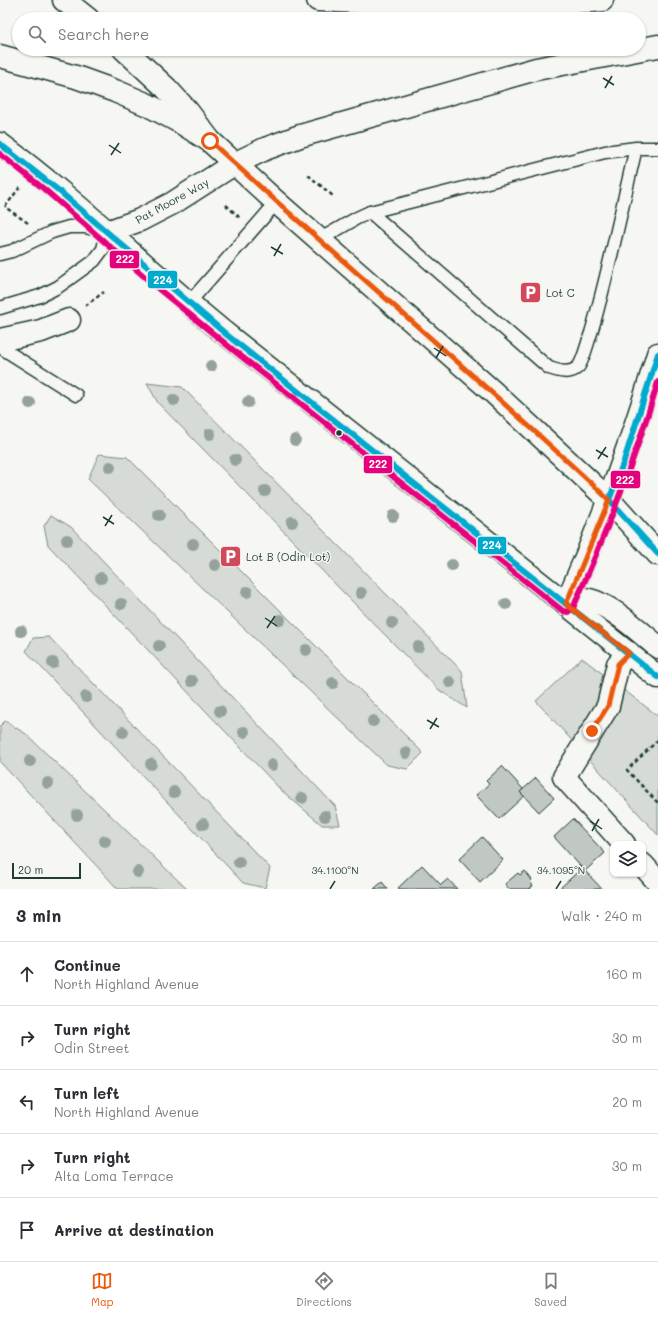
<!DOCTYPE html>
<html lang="en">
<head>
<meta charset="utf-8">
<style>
	body { margin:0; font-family:Mali,sans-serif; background:#f7f7f7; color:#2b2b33 }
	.controls { position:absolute; right:12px; bottom:12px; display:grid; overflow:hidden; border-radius:8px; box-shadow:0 1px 3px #0004 }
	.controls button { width:36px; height:36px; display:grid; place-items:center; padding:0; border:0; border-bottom:1px solid #e1e1e2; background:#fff; color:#2b2b33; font:20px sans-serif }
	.scale { position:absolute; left:12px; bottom:10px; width:69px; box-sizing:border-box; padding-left:4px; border:2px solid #1f3d34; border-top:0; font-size:11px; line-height:14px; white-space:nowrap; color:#1f3d34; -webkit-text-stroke:3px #f6f6f2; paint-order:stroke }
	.stop { position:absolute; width:12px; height:12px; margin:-9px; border:3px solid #ea580c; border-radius:50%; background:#fff }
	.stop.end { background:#ea580c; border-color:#fff; box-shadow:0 1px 4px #0008 }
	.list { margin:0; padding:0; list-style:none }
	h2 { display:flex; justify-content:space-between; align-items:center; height:52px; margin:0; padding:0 16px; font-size:17px }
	h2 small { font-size:13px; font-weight:400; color:#7c7c81 }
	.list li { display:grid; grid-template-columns:26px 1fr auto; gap:12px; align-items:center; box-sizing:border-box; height:64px; padding:0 16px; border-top:1px solid #e1e1e2 }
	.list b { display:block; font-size:15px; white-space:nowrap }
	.list p { margin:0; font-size:13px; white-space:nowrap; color:#7c7c81 }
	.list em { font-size:13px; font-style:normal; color:#7c7c81 }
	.icon { flex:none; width:22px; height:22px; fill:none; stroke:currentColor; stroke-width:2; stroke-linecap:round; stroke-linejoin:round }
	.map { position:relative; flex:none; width:658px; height:889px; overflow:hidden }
	.search { position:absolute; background:#fff; box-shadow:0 1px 3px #0004; left:12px; right:12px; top:12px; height:44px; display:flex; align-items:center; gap:10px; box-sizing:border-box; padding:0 14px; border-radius:22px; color:#7c7c81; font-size:15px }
	.sheet { height:372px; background:#fff }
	nav { display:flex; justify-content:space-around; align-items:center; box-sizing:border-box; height:56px; border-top:1px solid #e1e1e2; background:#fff; font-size:11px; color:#7c7c81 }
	nav a { display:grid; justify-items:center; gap:2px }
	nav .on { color:#ea580c }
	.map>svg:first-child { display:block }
</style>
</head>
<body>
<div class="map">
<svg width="658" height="889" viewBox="0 0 658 889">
	<rect width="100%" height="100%" fill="#f6f6f2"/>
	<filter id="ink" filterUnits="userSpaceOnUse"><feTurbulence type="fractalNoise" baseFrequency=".025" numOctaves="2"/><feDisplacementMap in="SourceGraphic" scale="8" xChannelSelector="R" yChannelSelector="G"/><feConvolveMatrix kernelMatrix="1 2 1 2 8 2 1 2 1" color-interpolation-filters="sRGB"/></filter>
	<g filter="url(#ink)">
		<g fill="#d6dbd6" stroke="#7a8c85">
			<path d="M 147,383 L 182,387 L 462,671 L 467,708 L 439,690 L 158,403 Z"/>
			<path d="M 99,454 L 127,457 L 423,753 L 407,769 L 387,765 L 88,479 Z"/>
			<path d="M 51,515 L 71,527 L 335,806 L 340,825 L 322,825 L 281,790 L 48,545 L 44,526 Z"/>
			<path d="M 49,637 L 270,868 L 265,888 L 243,883 L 26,651 L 33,638 Z"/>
			<path d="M 582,658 L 658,716 L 658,835 L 536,701 Z"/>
			<path d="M 5,721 L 26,734 L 187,889 L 118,889 L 0,762 L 0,726 Z"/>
		</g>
		<g fill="#c1c8c3" stroke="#1f3d34">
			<path d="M 502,766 L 523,789 L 520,792 L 524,796 L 499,819 L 476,795 L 489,784 L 486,781 Z"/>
			<path d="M 536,778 L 554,798 L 539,812 L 520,792 Z"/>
			<path d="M 573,819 L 605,853 L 585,871 L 602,889 L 559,889 L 582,868 L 554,837 Z"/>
			<path d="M 482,837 L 503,860 L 480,882 L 459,859 Z"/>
			<path d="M 422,865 L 441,885 L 448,879 L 457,889 L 399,889 L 398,888 Z"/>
			<path d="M 525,871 L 532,880 L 530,882 L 533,886 L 530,888 L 531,889 L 509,889 L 505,884 L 518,873 L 520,875 Z"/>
			<path d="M 382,882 L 388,889 L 374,889 Z"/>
		</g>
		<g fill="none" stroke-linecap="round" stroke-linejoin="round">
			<defs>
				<g id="lane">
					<path d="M 636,148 C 621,210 609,272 591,333 C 588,341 583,362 578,367 C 570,375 558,371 549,368 L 370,212 L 605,152 L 636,148 L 658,148"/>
					<path d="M 319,240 L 357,218 L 370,212"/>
					<path d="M 0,254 L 12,251 L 52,232 L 69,227 L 85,227 L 107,232 L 103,249 L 94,261 L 58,287 L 40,296 L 0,308"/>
					<path d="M 188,304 L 276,203"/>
					<path d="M 0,347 L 76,395"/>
				</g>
				<g id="street">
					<path d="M 0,340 L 41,331 L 69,320"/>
					<path d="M 624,844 L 564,777 L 608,706 L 618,664 L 629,653"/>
					<path d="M 643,865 L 658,882"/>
				</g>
				<path id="secondary" d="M 566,604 C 602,522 633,439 658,354"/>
				<g id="primary">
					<path d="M 0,56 L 76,77 L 115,91 L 148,105 L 180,122 L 210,141 L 274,200 L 493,392 L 533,429 L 609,500 L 658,554"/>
					<path d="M 0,144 C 80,203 150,273 227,335 L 658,677"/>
					<path d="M 107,232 L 140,220 L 173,203 L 234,164"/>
					<path d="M 566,604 C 570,603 574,600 578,599 C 601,595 641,633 658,647"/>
				</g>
				<g id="highway">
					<path d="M 64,0 L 88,19"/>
					<path d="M 318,0 C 413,5 507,7 602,0"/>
					<path d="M 124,49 L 166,88 L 188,112 L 210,141"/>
					<path d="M 234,164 L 265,149 L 300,136 L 536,69 L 658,46"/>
				</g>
			</defs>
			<use href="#lane" stroke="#1f3d34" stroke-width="15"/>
			<use href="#street" stroke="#1f3d34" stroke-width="25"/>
			<use href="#secondary" stroke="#1f3d34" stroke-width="25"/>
			<use href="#primary" stroke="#1f3d34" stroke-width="25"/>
			<use href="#highway" stroke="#1f3d34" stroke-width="25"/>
			<g stroke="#1f3d34" stroke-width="2.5" stroke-dasharray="4 3" stroke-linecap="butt">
				<path d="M 308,175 L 333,196"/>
				<path d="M 20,187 L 5,207 L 28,223"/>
				<path d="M 226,205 L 240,218"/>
				<path d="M 85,306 L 104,292"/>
				<path d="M 658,740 L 627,770 L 658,803"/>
			</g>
			<use href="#lane" stroke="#f6f6f2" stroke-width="12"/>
			<use href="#street" stroke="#f6f6f2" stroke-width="22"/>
			<use href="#secondary" stroke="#f6f6f2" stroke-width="22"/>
			<use href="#primary" stroke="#f6f6f2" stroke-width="22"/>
			<use href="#highway" stroke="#f6f6f2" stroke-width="22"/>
			<defs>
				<g id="bus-1">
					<path d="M 0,144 L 58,190 L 227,335 L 658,677"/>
					<path d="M 658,354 L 624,461 L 609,500 L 658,554"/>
				</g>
				<path id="bus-2" d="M 0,154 L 44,189 L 161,291 L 232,349 L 563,611 L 568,612 L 573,608 C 606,534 635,459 658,382"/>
			</defs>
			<use href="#bus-1" stroke="#f6f6f2" stroke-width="9"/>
			<use href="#bus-2" stroke="#f6f6f2" stroke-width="9"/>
			<use href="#bus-1" stroke="#00a9ce" stroke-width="6"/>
			<use href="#bus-2" stroke="#e5007d" stroke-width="6"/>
		</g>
		<g fill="#94a29b">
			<circle cx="211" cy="366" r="6"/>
			<circle cx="174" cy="400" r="6"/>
			<circle cx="248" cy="402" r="6"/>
			<circle cx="30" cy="403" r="6"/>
			<circle cx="210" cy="434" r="6"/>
			<circle cx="295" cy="440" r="6"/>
			<circle cx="235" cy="460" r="6"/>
			<circle cx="110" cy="467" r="6"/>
			<circle cx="265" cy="491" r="6"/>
			<circle cx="159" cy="515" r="6"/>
			<circle cx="393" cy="516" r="6"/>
			<circle cx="292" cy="522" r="6"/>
			<circle cx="67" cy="540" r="6"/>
			<circle cx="193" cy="544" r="6"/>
			<circle cx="326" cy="558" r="6"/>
			<circle cx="215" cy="565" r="6"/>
			<circle cx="452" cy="565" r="6"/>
			<circle cx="101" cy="578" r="6"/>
			<circle cx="247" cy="592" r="6"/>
			<circle cx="361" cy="593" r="6"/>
			<circle cx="121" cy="604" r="6"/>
			<circle cx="506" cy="604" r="6"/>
			<circle cx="280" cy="620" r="6"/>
			<circle cx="392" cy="623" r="6"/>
			<circle cx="21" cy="631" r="6"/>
			<circle cx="159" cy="646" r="6"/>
			<circle cx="418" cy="647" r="6"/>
			<circle cx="306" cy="650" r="6"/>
			<circle cx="53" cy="663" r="6"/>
			<circle cx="192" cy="681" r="6"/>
			<circle cx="450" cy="682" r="6"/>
			<circle cx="333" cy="683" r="6"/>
			<circle cx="86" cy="697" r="6"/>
			<circle cx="220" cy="711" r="6"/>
			<circle cx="373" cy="721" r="6"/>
			<circle cx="123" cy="732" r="6"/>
			<circle cx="244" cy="732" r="6"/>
			<circle cx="406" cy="753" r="6"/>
			<circle cx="30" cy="761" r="6"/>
			<circle cx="151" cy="764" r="6"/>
			<circle cx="272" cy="765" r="6"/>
			<circle cx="48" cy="783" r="6"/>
			<circle cx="174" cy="792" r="6"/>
			<circle cx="302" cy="798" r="6"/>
			<circle cx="77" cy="815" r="6"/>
			<circle cx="325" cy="816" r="6"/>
			<circle cx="203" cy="824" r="6"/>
			<circle cx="105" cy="841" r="6"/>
			<circle cx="239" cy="862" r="6"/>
			<circle cx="138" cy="872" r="6"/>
		</g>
	</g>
	<g fill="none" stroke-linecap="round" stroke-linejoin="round" filter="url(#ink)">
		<path stroke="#ea580c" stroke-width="5" d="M 210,141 C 341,262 479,377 609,500 L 566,604 L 629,653 L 618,664 L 608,706 L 592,731"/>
	</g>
	<path fill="none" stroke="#1f3d34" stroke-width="1.5" d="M 603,78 L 614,85M 605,88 L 612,76M 109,145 L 121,153M 111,155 L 119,143M 271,247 L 283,254M 274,256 L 281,244M 434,348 L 446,356M 436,358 L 443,346M 596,450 L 608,457M 598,459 L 606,447M 103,517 L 114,524M 105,526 L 112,515M 265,618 L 277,626M 267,628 L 275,616M 427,720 L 439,727M 430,729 L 437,718M 590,821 L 602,829M 592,831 L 599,819M 330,889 L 335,881M 556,889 L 561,881"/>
	<defs>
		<symbol id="parking-square" viewBox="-11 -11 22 22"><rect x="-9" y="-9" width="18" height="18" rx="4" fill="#d1495b" stroke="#f6f6f2"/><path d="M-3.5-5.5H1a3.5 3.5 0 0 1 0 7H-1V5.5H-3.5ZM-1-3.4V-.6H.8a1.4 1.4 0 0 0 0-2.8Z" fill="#fff"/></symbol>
	</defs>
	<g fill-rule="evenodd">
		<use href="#parking-square" x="518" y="280" width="25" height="25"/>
		<use href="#parking-square" x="218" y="544" width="25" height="25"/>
	</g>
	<circle fill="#1f3d34" stroke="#f6f6f2" stroke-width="1.5" cx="339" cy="433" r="3.5"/>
	<g text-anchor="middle" stroke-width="3" stroke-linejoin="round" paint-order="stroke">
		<g font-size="11" fill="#1f3d34" stroke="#f6f6f2">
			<text transform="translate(172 201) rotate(-29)" y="4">Pat Moore Way</text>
		</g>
		<g font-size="11" fill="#1f3d34" stroke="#f6f6f2" text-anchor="start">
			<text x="546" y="297">Lot C</text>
			<text x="246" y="561">Lot B (Odin Lot)</text>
		</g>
	</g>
	<g font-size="10" text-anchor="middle" fill="#1f3d34" stroke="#f6f6f2" stroke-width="3" stroke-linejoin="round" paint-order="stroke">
		<text x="335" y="874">34.1100°N</text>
		<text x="561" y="874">34.1095°N</text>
	</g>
	<g stroke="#f6f6f2" stroke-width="1.5">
		<rect x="109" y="250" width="31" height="19" rx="4" fill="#e5007d"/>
		<rect x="147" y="270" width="31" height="19" rx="4" fill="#00a9ce"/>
		<rect x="363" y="455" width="30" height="19" rx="4" fill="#e5007d"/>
		<rect x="610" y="470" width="31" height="19" rx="4" fill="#e5007d"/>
		<rect x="477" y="536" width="30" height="19" rx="4" fill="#00a9ce"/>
	</g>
	<g font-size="11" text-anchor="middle" font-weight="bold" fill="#fff">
		<text x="125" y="263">222</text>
		<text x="163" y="284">224</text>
		<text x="378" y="468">222</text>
		<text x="625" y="484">222</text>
		<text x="492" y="549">224</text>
	</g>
</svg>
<div class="controls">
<button><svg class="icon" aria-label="layers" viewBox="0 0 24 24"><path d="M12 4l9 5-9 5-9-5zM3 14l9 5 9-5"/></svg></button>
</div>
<div class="scale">20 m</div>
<div class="stop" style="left:210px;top:141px"></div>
<div class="stop end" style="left:592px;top:731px"></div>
<div class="search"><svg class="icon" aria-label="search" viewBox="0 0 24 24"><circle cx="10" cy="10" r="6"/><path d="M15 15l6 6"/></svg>Search here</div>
</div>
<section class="sheet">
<h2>3 min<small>Walk · 240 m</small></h2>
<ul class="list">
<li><svg class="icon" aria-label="ahead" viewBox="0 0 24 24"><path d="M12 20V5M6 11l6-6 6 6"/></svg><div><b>Continue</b><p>North Highland Avenue</p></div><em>160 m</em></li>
<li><svg class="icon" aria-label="right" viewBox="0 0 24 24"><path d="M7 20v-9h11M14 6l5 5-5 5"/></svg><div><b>Turn right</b><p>Odin Street</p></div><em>30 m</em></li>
<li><svg class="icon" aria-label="left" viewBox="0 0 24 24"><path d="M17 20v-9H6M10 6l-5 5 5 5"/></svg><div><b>Turn left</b><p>North Highland Avenue</p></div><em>20 m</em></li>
<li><svg class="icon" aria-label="right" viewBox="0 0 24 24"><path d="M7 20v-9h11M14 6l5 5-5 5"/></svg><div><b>Turn right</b><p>Alta Loma Terrace</p></div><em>30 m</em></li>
<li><svg class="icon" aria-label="arrive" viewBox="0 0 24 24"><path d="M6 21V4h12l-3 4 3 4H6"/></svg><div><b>Arrive at destination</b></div></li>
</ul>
</section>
<nav>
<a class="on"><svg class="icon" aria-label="map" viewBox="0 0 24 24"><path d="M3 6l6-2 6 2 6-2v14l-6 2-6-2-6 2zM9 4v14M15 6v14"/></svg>Map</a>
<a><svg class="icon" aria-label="directions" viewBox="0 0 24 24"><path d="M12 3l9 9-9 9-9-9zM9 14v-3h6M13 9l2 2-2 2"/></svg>Directions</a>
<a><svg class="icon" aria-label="saved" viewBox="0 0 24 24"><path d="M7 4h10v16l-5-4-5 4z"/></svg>Saved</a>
</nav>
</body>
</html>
